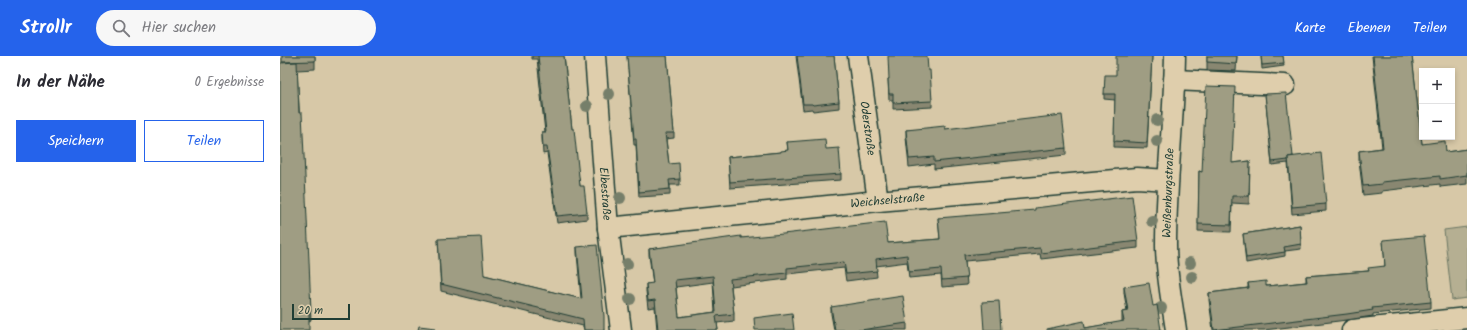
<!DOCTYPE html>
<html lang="de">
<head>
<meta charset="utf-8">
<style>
	body { margin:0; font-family:Kalam,sans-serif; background:#f7f7f7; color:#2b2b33 }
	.controls { position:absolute; right:12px; top:12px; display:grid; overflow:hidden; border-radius:0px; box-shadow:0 2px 6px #0003 }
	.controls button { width:36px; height:36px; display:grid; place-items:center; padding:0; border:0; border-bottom:1px solid #e1e1e2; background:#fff; color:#2b2b33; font:20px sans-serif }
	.scale { position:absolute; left:12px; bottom:10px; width:58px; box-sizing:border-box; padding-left:4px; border:2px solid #1f3d34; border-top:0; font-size:11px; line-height:14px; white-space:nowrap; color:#1f3d34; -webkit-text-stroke:3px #dfceac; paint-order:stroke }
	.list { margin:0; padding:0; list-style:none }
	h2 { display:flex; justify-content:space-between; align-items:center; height:52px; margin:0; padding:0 16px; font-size:17px }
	h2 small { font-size:13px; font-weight:400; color:#7c7c81 }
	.actions { display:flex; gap:8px; padding:12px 16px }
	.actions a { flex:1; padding:9px 0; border:1px solid #2563eb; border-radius:0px; text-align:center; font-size:14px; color:#2563eb }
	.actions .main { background:#2563eb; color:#fff }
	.icon { flex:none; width:22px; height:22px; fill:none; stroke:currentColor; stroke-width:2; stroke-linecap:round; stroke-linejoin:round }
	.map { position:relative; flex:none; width:1187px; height:274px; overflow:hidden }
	header { display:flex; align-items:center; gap:24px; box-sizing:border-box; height:56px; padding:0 20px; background:#2563eb; color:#fff }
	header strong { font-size:19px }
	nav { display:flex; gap:22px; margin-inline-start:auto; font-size:14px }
	.search { width:280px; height:36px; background:#f7f7f7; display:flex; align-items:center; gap:10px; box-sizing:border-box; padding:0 14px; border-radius:22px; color:#7c7c81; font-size:15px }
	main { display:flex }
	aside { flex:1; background:#fff }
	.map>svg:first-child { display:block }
</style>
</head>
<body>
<header>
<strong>Strollr</strong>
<div class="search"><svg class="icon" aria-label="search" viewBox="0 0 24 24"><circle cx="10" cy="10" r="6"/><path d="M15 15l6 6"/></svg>Hier suchen</div>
<nav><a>Karte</a><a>Ebenen</a><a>Teilen</a></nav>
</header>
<main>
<aside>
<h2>In der Nähe<small>0 Ergebnisse</small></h2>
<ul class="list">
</ul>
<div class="actions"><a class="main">Speichern</a><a>Teilen</a></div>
</aside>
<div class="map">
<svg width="1187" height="274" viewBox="0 0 1187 274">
	<rect width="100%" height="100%" fill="#d7c8a7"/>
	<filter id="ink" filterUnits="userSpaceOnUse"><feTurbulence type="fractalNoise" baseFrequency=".025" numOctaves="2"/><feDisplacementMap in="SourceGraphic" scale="8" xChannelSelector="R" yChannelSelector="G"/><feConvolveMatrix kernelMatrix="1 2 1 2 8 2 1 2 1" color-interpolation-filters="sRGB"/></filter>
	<g filter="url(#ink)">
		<path fill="#b5af92" stroke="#6a7663" d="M 1187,171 L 1187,242 L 1172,244 L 1164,174 Z"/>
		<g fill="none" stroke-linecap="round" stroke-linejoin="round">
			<defs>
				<g id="minor">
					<path id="s1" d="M 315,0 L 328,172 L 341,274"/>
					<path id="s2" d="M 578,0 L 598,145"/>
					<path d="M 895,0 C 894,63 886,126 886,189 C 886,218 892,246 896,274"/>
					<path d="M 894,24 L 1005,29"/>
					<path id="s3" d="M 328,172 L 598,145 L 857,122 L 888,124"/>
					<path d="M 1072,274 L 1187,262"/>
				</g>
			</defs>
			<use href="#minor" stroke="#1f3d34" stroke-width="23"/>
			<use href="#minor" stroke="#dfceac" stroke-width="20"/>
		</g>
		<g fill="#767f6a">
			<circle cx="329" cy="38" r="6"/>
			<circle cx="307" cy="50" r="6"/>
			<circle cx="877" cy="64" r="6"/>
			<circle cx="877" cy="85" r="6"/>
			<circle cx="340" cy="142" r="6"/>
			<circle cx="872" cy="165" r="6"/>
			<circle cx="910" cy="207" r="6"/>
			<circle cx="347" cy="208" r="6"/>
			<circle cx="912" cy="221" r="6"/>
			<circle cx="350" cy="243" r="6"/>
			<circle cx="881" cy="252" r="6"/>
		</g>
		<g fill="#898771" stroke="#1f3d34" fill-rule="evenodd">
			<path d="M 2,0 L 35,0 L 35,13 L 17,14 L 31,264 L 29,265 Z"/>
			<path d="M 252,0 L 284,0 L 292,73 L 300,130 L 307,157 L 307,163 L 277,167 L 267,97 L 263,98 L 262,83 L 262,76 L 265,76 L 257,3 L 252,3 Z"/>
			<path d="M 347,0 L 387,0 L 394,77 L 394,82 L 386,83 L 389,108 L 400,123 L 400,129 L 390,129 L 390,139 L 359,141 L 356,89 L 354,89 Z"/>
			<path d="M 516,0 L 554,0 L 559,46 L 559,52 L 533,55 L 532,53 L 523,54 Z"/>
			<path d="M 872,0 L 867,92 L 834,91 L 835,44 L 824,43 L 824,38 L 836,19 Z"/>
			<path d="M 927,0 L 957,0 L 956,15 L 927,14 Z"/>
			<path d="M 981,0 L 1003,0 L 1004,10 L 982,13 Z"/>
			<path d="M 1092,0 L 1132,0 L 1142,88 L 1166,96 L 1187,93 L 1187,128 L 1160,131 L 1160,128 L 1102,135 L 1102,137 L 1083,139 L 1079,104 L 1079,95 L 1102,92 Z"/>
			<path d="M 648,14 L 652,45 L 652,51 L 613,53 L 613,44 L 609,44 L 608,23 Z"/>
			<path d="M 985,38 L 1013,100 L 1046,148 L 1046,155 L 1012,158 L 1008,107 L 992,109 Z"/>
			<path d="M 665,73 L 786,92 L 786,99 L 654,113 L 654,108 L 629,111 L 626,81 L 626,74 Z"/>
			<path d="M 507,86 L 546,93 L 561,118 L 561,124 L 450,132 L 448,101 L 501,96 L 508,94 Z"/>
			<path d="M 970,105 L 969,148 L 952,147 L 951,176 L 918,175 L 919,115 L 922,116 L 953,107 Z"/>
			<path d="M 658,162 L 858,185 L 858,192 L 761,203 L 760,198 L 685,205 L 687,229 L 662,231 L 661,219 L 629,222 L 627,206 L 596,210 L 597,221 L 566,225 L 564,212 L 507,218 L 507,223 L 451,230 L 454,258 L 454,265 L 437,267 L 438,274 L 377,274 L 375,251 L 368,252 L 366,235 L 366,228 L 373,228 L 369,199 L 369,193 L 461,182 L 608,187 L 660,183 ZM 433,226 L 435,256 L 399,261 L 396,231 Z"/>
			<path d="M 1020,169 L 1021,193 L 1005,195 L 1005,200 L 966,207 L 963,178 Z"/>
			<path d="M 158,183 L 204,219 L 301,243 L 297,197 L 297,191 L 324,274 L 304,274 L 303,270 L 161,235 Z"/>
			<path d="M 1103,184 L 1151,246 L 1151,252 L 1093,258 L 1093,260 L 1067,264 L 984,274 L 933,274 L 929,244 L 929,237 L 968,232 L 968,227 L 988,230 L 1026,226 L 1026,220 L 1088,215 L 1105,210 Z"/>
			<path d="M 844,231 L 873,250 L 881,274 L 805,272 L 842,266 L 842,256 L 847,255 L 844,237 Z"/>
			<path d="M 551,251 L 627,267 L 627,274 L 554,274 L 551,258 Z"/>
		</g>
		<g fill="#9f9d83" stroke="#1f3d34" fill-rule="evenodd">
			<path d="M 2,0 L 35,0 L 35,5 L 2,6 Z"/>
			<path d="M 258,0 L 284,0 L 292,73 L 294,73 L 300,130 L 304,130 L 307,157 L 277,160 L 267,91 L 263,91 L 262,76 L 266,76 Z"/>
			<path d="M 347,0 L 387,0 L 394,77 L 385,77 L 389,108 L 399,107 L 400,123 L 389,124 L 390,133 L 359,136 L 356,83 L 354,83 Z"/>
			<path d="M 517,0 L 554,0 L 559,46 L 533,49 L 532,48 L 523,48 Z"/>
			<path d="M 608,0 L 647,0 L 648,14 L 650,14 L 652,45 L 613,47 L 613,38 L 609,38 L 608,23 L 609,23 Z"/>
			<path d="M 836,0 L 872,0 L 867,87 L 834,85 L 835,38 L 824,38 L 825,19 L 836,19 Z"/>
			<path d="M 927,0 L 957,0 L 956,8 L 927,6 Z"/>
			<path d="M 981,0 L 1003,0 L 1004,7 L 982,9 Z"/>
			<path d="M 1093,0 L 1132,0 L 1142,88 L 1165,85 L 1166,96 L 1187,93 L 1187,119 L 1160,123 L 1160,120 L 1102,126 L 1102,128 L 1083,130 L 1079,95 L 1103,92 Z"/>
			<path d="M 17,6 L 19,57 L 22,57 L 29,205 L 31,256 L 29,256 L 29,274 L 0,274 L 0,7 Z"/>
			<path d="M 926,30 L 955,31 L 952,107 L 970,105 L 969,140 L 952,140 L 951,169 L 918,168 L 919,115 L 922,116 Z"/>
			<path d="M 1006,37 L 1013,100 L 1008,101 L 1008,104 L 992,106 L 985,38 Z"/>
			<path d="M 782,59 L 786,92 L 654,106 L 654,101 L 629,103 L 626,74 L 665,70 L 665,73 Z"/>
			<path d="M 545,83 L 546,93 L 559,92 L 561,118 L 450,126 L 448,101 L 501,96 L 501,95 L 508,94 L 507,86 Z"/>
			<path d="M 1041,97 L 1046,148 L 1012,151 L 1008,101 Z"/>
			<path d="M 852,140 L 858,185 L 761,197 L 760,192 L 684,199 L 687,222 L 662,224 L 661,213 L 629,216 L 627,199 L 596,203 L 597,215 L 566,218 L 564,206 L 507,212 L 507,217 L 450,223 L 454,258 L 436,260 L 438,274 L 378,274 L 375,244 L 368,245 L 366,228 L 373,227 L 369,193 L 461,180 L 461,182 L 503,178 L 605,166 L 608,187 L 660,183 L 658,162 L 755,154 L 755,152 ZM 433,220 L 436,256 L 399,261 L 395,224 Z"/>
			<path d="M 1020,169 L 1021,188 L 1004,191 L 1005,196 L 966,202 L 963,178 Z"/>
			<path d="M 1144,180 L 1151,246 L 1092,252 L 1093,254 L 1067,258 L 934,274 L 929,237 L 969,232 L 968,227 L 986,225 L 986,230 L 988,230 L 1027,226 L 1026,220 L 1089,215 L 1088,212 L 1105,210 L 1103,184 Z"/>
			<path d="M 201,181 L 204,219 L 302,243 L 297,191 L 317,189 L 324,260 L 324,274 L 304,274 L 303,263 L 161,228 L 158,183 Z"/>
			<path d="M 869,227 L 873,250 L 877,249 L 881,274 L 767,274 L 767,273 L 804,265 L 805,272 L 844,265 L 842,256 L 848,255 L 844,231 Z"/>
			<path d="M 623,240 L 627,267 L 581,274 L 555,274 L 551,251 Z"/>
			<path d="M 719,245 L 721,274 L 704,274 L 702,246 Z"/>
			<path d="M 512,257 L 514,274 L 475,274 L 474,262 Z"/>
			<path d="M 139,270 L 156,272 L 155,274 L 138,274 Z"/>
		</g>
	</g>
	<g text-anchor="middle" stroke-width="4" stroke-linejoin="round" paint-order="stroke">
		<g font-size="12" fill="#1f3d34" stroke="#dfceac">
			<text dy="4" stroke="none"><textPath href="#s2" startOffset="73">Oderstraße</textPath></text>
			<text dy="4" stroke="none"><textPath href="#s1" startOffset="138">Elbestraße</textPath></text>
			<text transform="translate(888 137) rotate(-88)" y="4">Weißenburgstraße</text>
			<text dy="4" stroke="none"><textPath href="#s3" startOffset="281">Weichselstraße</textPath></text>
		</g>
	</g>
</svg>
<div class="controls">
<button>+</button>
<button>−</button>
</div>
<div class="scale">20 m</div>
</div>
</main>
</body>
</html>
